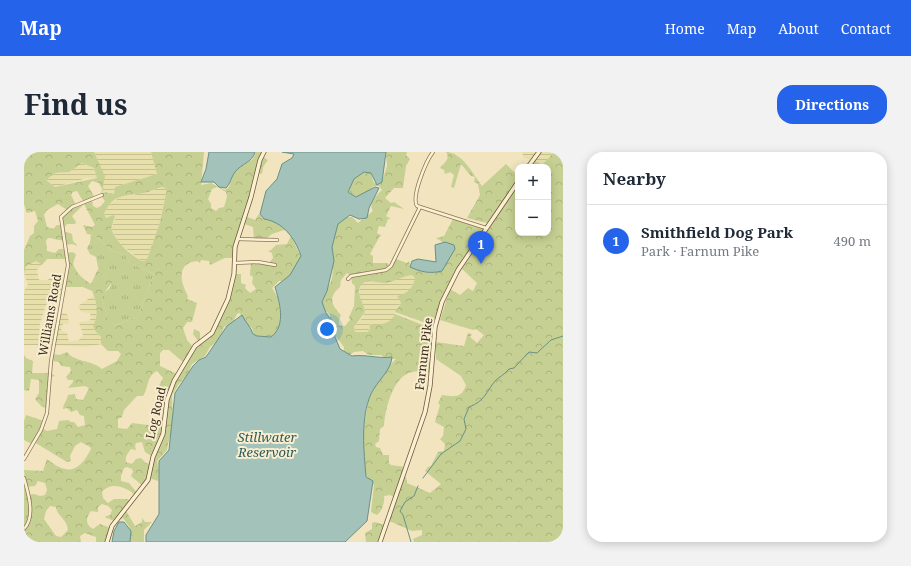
<!DOCTYPE html>
<html lang="en">
<head>
<meta charset="utf-8">
<style>
	body { margin:0; font-family:"Noto Serif",serif; background:#f2f2f3; color:#1f2937 }
	.controls { position:absolute; right:12px; top:12px; display:grid; overflow:hidden; border-radius:8px; box-shadow:0 2px 10px #0003 }
	.controls button { width:36px; height:36px; display:grid; place-items:center; padding:0; border:0; border-bottom:1px solid #e0e1e3; background:#fff; color:#1f2937; font:20px sans-serif }
	.you { position:absolute; left:303px; top:177px; width:14px; height:14px; margin:-10px; border:3px solid #fff; border-radius:50%; background:#1a73e8; box-shadow:0 0 0 6px #1a73e833 }
	.badge { display:grid; place-items:center; width:26px; height:26px; border-radius:50%; background:#2563eb; color:#fff; font-size:13px; font-weight:700 }
	.pin { position:absolute; translate:-50% -33px; filter:drop-shadow(0 1px 2px #0008) }
	.pin::after { content:''; position:absolute; top:21px; width:14px; height:12px; background:inherit; clip-path:polygon(0 0,100% 0,50% 100%) }
	.list { margin:0; padding:0; list-style:none }
	h2 { display:flex; justify-content:space-between; align-items:center; height:52px; margin:0; padding:0 16px; font-size:17px }
	h2 small { font-size:13px; font-weight:400; color:#747a83 }
	.list li { display:grid; grid-template-columns:26px 1fr auto; gap:12px; align-items:center; box-sizing:border-box; height:72px; padding:0 16px; border-top:1px solid #e0e1e3 }
	.list b { display:block; font-size:15px; white-space:nowrap }
	.list p { margin:0; font-size:13px; white-space:nowrap; color:#747a83 }
	.list em { font-size:13px; font-style:normal; color:#747a83 }
	.map { position:relative; flex:none; width:539px; height:390px; overflow:hidden; border-radius:16px }
	header { display:flex; align-items:center; gap:24px; box-sizing:border-box; height:56px; padding:0 20px; background:#2563eb; color:#fff }
	header strong { font-size:19px }
	nav { display:flex; gap:22px; margin-inline-start:auto; font-size:14px }
	.intro { display:flex; align-items:center; justify-content:space-between; box-sizing:border-box; height:96px; padding:0 24px }
	h1 { margin:0; font-size:28px }
	.button { padding:10px 18px; border-radius:16px; background:#2563eb; color:#fff; font-size:14px; font-weight:700 }
	main { display:flex; gap:24px; padding:0 24px }
	aside { flex:1; background:#fff; border-radius:16px; box-shadow:0 2px 10px #0003 }
	.map>svg:first-child { display:block }
</style>
</head>
<body>
<header>
<strong>Map</strong>
<nav><a>Home</a><a>Map</a><a>About</a><a>Contact</a></nav>
</header>
<div class="intro"><h1>Find us</h1><a class="button">Directions</a></div>
<main>
<div class="map">
<svg width="539" height="390" viewBox="0 0 539 390">
	<defs>
		<pattern id="farmland-rules" width="6" height="5" patternUnits="userSpaceOnUse"><rect width="6" height="5" fill="#e7e0ab"/><path d="M0 2.5h6" fill="none" stroke="#c7c093"/></pattern>
		<pattern id="grass-tufts" width="24" height="20" patternUnits="userSpaceOnUse"><rect width="24" height="20" fill="#c6d092"/><path d="M3 7l-1-3M5 7V3M7 7l1-3M15 17l-1-3M17 17v-4M19 17l1-3" fill="none" stroke="#abb37d"/></pattern>
		<pattern id="forest-crowns" width="20" height="18" patternUnits="userSpaceOnUse"><rect width="20" height="18" fill="#c6d092"/><path d="M2 6a3 3 0 1 1 6 0M12 15a3 3 0 1 1 6 0" fill="none" stroke="#abb37d"/></pattern>
	</defs>
	<rect width="100%" height="100%" fill="#f1e4bf"/>
	<g fill="url(#farmland-rules)">
		<path d="M 70,0 L 127,0 L 133,22 L 91,35 L 90,42 L 81,40 L 78,42 L 79,21 Z"/>
		<path d="M 498,0 L 530,0 L 518,13 L 510,8 L 500,6 Z"/>
		<path d="M 58,11 L 70,16 L 73,26 L 63,26 L 31,35 L 22,28 L 31,21 L 36,22 Z"/>
		<path d="M 138,35 L 143,37 L 144,41 L 140,50 L 136,70 L 124,105 L 121,109 L 118,109 L 96,92 L 87,77 L 91,67 L 89,63 L 82,66 L 80,62 L 83,54 L 96,45 L 121,41 Z"/>
		<path d="M 12,109 L 18,113 L 13,118 L 15,128 L 24,128 L 27,124 L 41,129 L 38,146 L 27,144 L 21,155 L 15,176 L 16,179 L 23,180 L 26,172 L 33,175 L 36,161 L 43,162 L 45,170 L 43,172 L 39,172 L 37,178 L 43,181 L 45,190 L 55,188 L 59,183 L 55,170 L 65,169 L 67,166 L 66,161 L 57,160 L 54,154 L 70,143 L 73,157 L 72,170 L 69,174 L 72,180 L 77,185 L 78,192 L 60,195 L 30,193 L 30,196 L 23,195 L 15,199 L 13,193 L 0,193 L 0,139 L 4,133 L 0,121 L 2,114 Z"/>
		<path d="M 388,123 L 391,126 L 391,129 L 385,139 L 377,144 L 377,151 L 374,154 L 369,167 L 363,171 L 352,174 L 347,172 L 344,173 L 346,176 L 344,180 L 331,180 L 330,175 L 339,165 L 341,157 L 334,142 L 338,132 L 349,128 L 363,131 L 380,124 Z"/>
	</g>
	<path fill="url(#grass-tufts)" d="M 67,82 L 70,83 L 86,98 L 101,103 L 106,111 L 130,122 L 114,165 L 91,173 L 84,169 L 78,146 L 78,142 L 86,136 L 89,127 L 84,127 L 75,120 L 72,105 L 66,102 L 63,96 L 66,91 Z"/>
	<g fill="url(#forest-crowns)" fill-rule="evenodd">
		<path d="M 0,0 L 70,0 L 81,24 L 78,42 L 81,40 L 90,42 L 91,35 L 133,22 L 127,0 L 180,0 L 177,33 L 187,31 L 201,38 L 205,35 L 211,18 L 229,7 L 232,0 L 240,0 L 238,4 L 244,8 L 239,15 L 238,22 L 233,21 L 228,51 L 226,51 L 221,64 L 231,68 L 235,62 L 239,67 L 246,67 L 263,77 L 248,82 L 240,88 L 230,87 L 229,75 L 218,71 L 210,106 L 201,106 L 186,113 L 185,109 L 177,108 L 176,111 L 173,109 C 151,111 157,132 164,144 L 163,147 L 173,151 L 168,170 L 163,170 L 159,176 L 163,188 L 170,196 L 175,190 L 169,182 L 170,177 L 176,180 L 176,189 C 197,172 204,147 209,122 L 217,122 L 217,131 L 222,133 L 221,136 L 226,141 L 232,137 L 228,131 L 229,125 L 226,123 L 227,110 L 245,111 L 249,106 L 248,101 L 244,99 L 247,98 L 252,93 L 263,92 L 267,84 L 277,105 L 274,118 L 258,129 L 255,129 L 248,136 L 254,146 L 257,166 L 252,184 L 233,185 L 230,183 L 228,176 L 219,170 L 216,161 L 213,162 L 209,170 L 200,175 L 195,188 L 186,195 L 181,204 L 168,212 L 163,223 L 155,232 L 148,243 L 149,273 L 144,292 L 143,298 L 133,309 L 135,320 L 134,329 L 125,326 L 120,335 L 107,324 L 109,320 L 108,317 L 103,315 L 100,316 L 97,324 L 97,329 L 105,331 L 114,342 L 112,344 C 103,335 87,329 78,340 L 79,346 L 84,351 L 90,347 L 104,347 L 107,351 L 101,357 L 111,374 L 118,370 L 118,366 L 121,370 L 128,370 L 120,378 L 120,390 L 106,390 L 106,376 L 99,366 L 92,370 L 81,365 L 86,363 L 88,358 L 84,354 L 78,352 L 74,355 L 74,360 L 67,359 C 63,364 61,370 66,375 L 69,377 L 76,372 L 87,376 L 84,390 L 72,390 L 72,385 L 61,381 L 56,384 L 57,390 L 10,390 L 5,385 L 0,385 L 0,336 L 2,335 L 4,343 L 10,342 L 16,344 L 21,343 L 23,338 L 21,331 L 14,329 L 11,334 L 2,335 L 0,318 L 19,319 L 23,307 C 44,324 55,320 67,297 L 66,295 L 57,290 L 51,294 L 46,304 L 47,309 L 43,310 L 10,290 L 8,292 L 0,288 L 0,269 L 2,263 L 20,269 L 18,276 L 23,279 L 33,277 L 35,269 L 44,268 L 47,270 L 50,270 L 54,275 L 61,273 L 60,264 L 56,263 L 53,258 L 47,260 L 43,256 L 39,257 C 39,252 43,249 44,243 L 51,242 L 52,247 L 59,248 L 65,236 L 61,234 L 44,236 L 49,230 L 49,228 L 44,228 L 42,225 L 47,219 L 46,215 L 37,214 L 35,210 L 27,209 L 29,202 L 35,203 L 43,200 C 50,210 68,208 78,217 L 93,209 L 97,202 L 94,199 L 84,199 L 77,192 L 77,185 L 72,180 L 69,174 C 75,164 73,149 68,139 L 59,135 L 41,135 L 44,113 L 43,107 L 23,107 L 18,113 L 12,109 L 2,114 L 0,121 L 0,98 L 6,84 L 10,81 L 10,74 L 14,69 L 11,59 L 3,61 L 0,52 ZM 58,11 L 70,16 L 73,26 L 31,35 L 22,28 L 31,21 L 45,20 ZM 68,29 L 75,31 L 78,37 L 77,44 L 81,49 L 77,54 L 73,56 L 69,54 L 68,48 L 71,46 L 64,34 ZM 138,35 L 143,37 L 136,70 L 124,105 L 121,109 L 118,109 C 105,102 93,91 87,77 L 91,64 L 89,63 L 82,66 L 80,62 C 88,42 101,44 120,41 C 126,40 132,36 138,35 ZM 193,35 L 202,40 L 203,45 L 200,55 L 195,56 L 192,59 L 187,56 L 187,52 L 184,47 L 188,37 ZM 53,39 L 59,49 L 52,53 L 47,43 L 49,40 ZM 34,52 L 43,58 L 38,65 L 39,73 L 33,73 L 29,77 L 23,75 L 20,63 L 23,58 ZM 60,52 L 71,73 L 68,75 L 59,73 L 63,82 L 70,83 L 86,98 L 101,103 L 106,111 L 130,122 L 114,165 L 91,173 L 84,168 L 78,146 C 78,142 88,131 91,127 L 84,127 L 75,120 L 74,117 L 67,132 C 58,126 53,122 49,112 L 52,102 L 48,100 L 43,101 L 42,97 L 35,97 L 31,101 L 23,99 L 22,89 L 24,86 C 30,86 33,89 40,88 L 41,93 L 48,92 L 54,94 L 49,89 L 48,82 L 40,79 L 39,77 L 43,72 L 51,72 L 52,70 L 48,64 ZM 139,198 L 145,198 L 160,211 L 153,222 L 136,214 L 136,201 ZM 133,219 L 139,226 L 135,234 L 144,239 L 140,259 L 139,275 L 108,271 L 103,277 L 94,276 L 94,267 L 98,265 L 100,258 L 113,244 L 119,244 C 125,236 122,224 133,219 ZM 118,290 L 121,300 L 129,305 L 127,312 L 122,311 L 117,306 L 112,307 L 108,312 L 102,310 C 101,304 104,301 107,297 L 112,298 L 111,294 L 112,291 ZM 26,354 L 32,355 C 33,364 43,367 44,378 L 37,385 L 32,384 L 20,367 L 22,359 Z"/>
		<path d="M 362,0 L 383,0 L 382,3 L 386,7 L 382,14 L 379,36 L 370,36 L 361,46 L 367,51 L 370,50 L 380,57 L 367,54 L 362,64 L 367,67 L 364,67 L 361,75 L 355,74 L 353,81 L 358,84 L 356,84 L 346,102 L 349,104 L 349,111 L 363,111 L 366,114 L 372,107 L 383,111 L 385,109 L 386,115 L 400,120 L 416,120 L 430,98 L 415,94 L 410,97 L 413,93 L 420,91 L 412,86 L 420,84 L 429,67 L 457,75 L 459,79 L 423,135 L 408,173 L 371,160 L 377,151 L 373,144 C 382,143 390,135 391,126 L 388,123 C 379,124 370,130 361,131 C 352,131 339,124 335,138 C 333,143 341,153 341,160 L 330,175 L 331,180 L 344,180 L 346,177 L 345,172 C 355,174 367,172 371,162 L 409,177 L 407,221 C 400,220 394,219 388,220 C 369,224 361,257 360,274 L 356,277 L 355,289 L 351,292 L 352,295 L 356,296 L 359,303 L 365,303 L 365,311 L 367,313 L 381,315 L 370,345 L 366,343 L 360,344 C 361,350 358,359 353,363 L 347,360 L 350,333 L 341,322 L 338,284 L 345,247 L 357,221 L 372,207 L 362,207 L 357,203 L 345,203 L 339,199 L 330,200 L 325,203 L 320,201 L 320,195 L 310,182 L 312,178 L 306,167 L 306,162 L 297,157 L 296,144 C 317,127 305,111 307,89 C 307,81 314,72 317,65 L 328,65 L 334,71 L 349,59 C 344,51 352,44 358,38 L 355,34 L 350,34 C 346,36 342,42 338,44 C 335,45 331,44 329,43 C 318,37 332,25 336,20 L 346,19 L 350,31 L 358,29 L 363,14 ZM 323,121 L 327,124 L 328,131 L 331,134 L 330,154 L 325,165 L 326,168 L 321,174 L 315,173 L 315,168 L 317,163 C 307,153 304,145 316,135 L 317,128 Z"/>
		<path d="M 422,0 C 438,0 449,22 458,34 L 482,12 L 492,22 L 494,21 L 494,28 L 463,71 L 443,66 L 456,43 L 454,32 L 450,30 L 451,25 L 447,24 L 437,12 L 430,36 L 427,35 L 430,23 L 426,20 L 421,22 L 420,18 L 416,16 C 419,12 427,7 422,0 Z"/>
		<path d="M 530,0 L 539,0 L 539,390 L 390,390 L 389,387 L 398,383 L 398,378 L 388,379 L 363,368 L 379,324 L 382,325 L 383,331 L 406,341 L 417,332 L 401,319 L 404,315 L 407,314 L 414,300 L 420,299 L 421,292 L 416,287 L 419,284 L 420,275 L 411,270 L 416,253 L 414,251 L 418,243 C 430,245 438,246 442,233 L 437,224 L 412,207 L 412,190 L 440,194 L 444,181 L 448,182 L 446,185 L 453,191 L 460,183 L 452,177 L 449,178 L 416,168 L 426,137 L 436,143 L 444,136 L 449,139 L 453,131 L 438,117 L 494,34 L 494,81 L 524,81 L 524,15 L 507,15 L 511,9 L 518,13 Z"/>
		<path d="M 0,203 L 2,206 L 9,209 L 8,221 L 27,221 L 31,224 L 27,225 L 23,256 L 18,255 L 11,247 L 15,241 L 15,228 L 7,227 L 5,239 L 0,238 Z"/>
		<path d="M 351,370 L 361,373 L 355,390 L 342,390 L 341,381 L 348,377 L 348,371 Z"/>
	</g>
	<g fill="#a2c2ba" stroke="#699188">
		<path d="M 185,0 L 231,0 C 228,11 218,11 211,20 C 207,25 207,31 202,36 L 195,35 L 190,30 L 177,30 L 182,17 Z"/>
		<path d="M 258,0 L 362,0 L 358,30 L 353,33 L 347,21 L 340,20 L 330,27 L 324,40 L 332,45 L 351,35 L 355,36 L 345,56 L 343,66 L 335,67 L 326,63 L 314,72 L 308,95 L 310,109 L 303,139 L 298,150 L 302,161 L 309,171 L 311,185 L 316,197 L 328,204 C 342,202 354,207 368,205 C 367,219 353,229 347,242 C 336,267 340,299 342,325 L 349,329 L 343,369 L 321,390 L 122,390 L 122,383 L 135,362 L 135,309 L 145,298 L 151,241 L 169,214 L 175,208 L 182,205 L 203,174 L 218,163 C 221,170 227,175 229,182 L 233,184 L 247,185 C 263,173 255,149 251,135 L 266,123 L 277,104 C 271,86 259,70 240,67 L 236,62 L 242,39 L 253,27 L 258,12 L 268,6 L 270,2 Z"/>
		<path d="M 421,90 L 430,93 L 431,97 L 418,119 C 406,122 397,120 386,115 L 388,109 L 394,107 L 412,110 L 411,93 Z"/>
		<path d="M 95,370 L 100,370 L 107,379 L 106,390 L 88,390 L 90,379 Z"/>
	</g>
	<g fill="none" stroke-linecap="round" stroke-linejoin="round">
		<g stroke="#699188" stroke-width="1">
			<path d="M 399,326 L 417,302 L 436,289 L 442,277 L 440,267 L 445,255 C 461,249 462,240 471,229 C 475,225 480,223 485,217 L 490,216 L 505,200 L 513,201 L 527,188 L 539,184"/>
			<path d="M 387,390 L 379,363 L 376,359 L 381,350 L 390,344 L 394,334"/>
		</g>
		<defs>
			<g id="street">
				<path d="M 409,0 C 402,9 387,45 393,54 L 462,76"/>
				<path d="M 214,87 L 253,88"/>
				<path d="M 211,111 L 234,110 L 251,113"/>
				<path d="M 324,127 L 327,124 L 362,118 L 367,114 L 396,55"/>
				<path d="M 0,307 L 17,278 L 23,261 L 27,209 L 44,113 L 37,65 L 48,55 L 78,43"/>
				<path d="M 0,326 C 4,341 12,364 0,377"/>
			</g>
			<g id="secondary">
				<path d="M 504,15 L 515,0"/>
				<path d="M 83,390 L 88,374 L 124,328 L 129,305 L 139,282 L 143,248 L 150,229 L 171,194 L 188,181 L 204,147 L 210,122 L 211,95 L 227,45 L 236,8 L 240,0"/>
				<path d="M 356,390 L 401,260 L 406,234 L 411,175 L 418,150 L 434,118 L 494,30"/>
			</g>
		</defs>
		<use href="#street" stroke="#8b7456" stroke-width="4"/>
		<use href="#secondary" stroke="#6c5539" stroke-width="5"/>
		<use href="#street" stroke="#fbf1d2" stroke-width="2.5"/>
		<use href="#secondary" stroke="#fbf1d2" stroke-width="3.5"/>
	</g>
	<g text-anchor="middle" stroke-width="4" stroke-linejoin="round" paint-order="stroke">
		<g font-size="12" fill="#392b1b" stroke="#f8edcf">
			<text transform="translate(26 163) rotate(-80)" y="4">Williams Road</text>
			<text transform="translate(400 202) rotate(-83)" y="4">Farnum Pike</text>
			<text transform="translate(132 261) rotate(-77)" y="4">Log Road</text>
		</g>
		<g font-size="13" font-style="italic" fill="#2a5a59" stroke="#f8edcf">
			<text x="243" y="290">Stillwater<tspan x="243" dy="15">Reservoir</tspan></text>
		</g>
	</g>
</svg>
<div class="controls">
<button>+</button>
<button>−</button>
</div>
<div class="you"></div>
<div class="pin badge" style="left:457px;top:112px">1</div>
</div>
<aside>
<h2>Nearby<small></small></h2>
<ul class="list">
<li><span class="badge">1</span><div><b>Smithfield Dog Park</b><p>Park · Farnum Pike</p></div><em>490 m</em></li>
</ul>
</aside>
</main>
</body>
</html>
